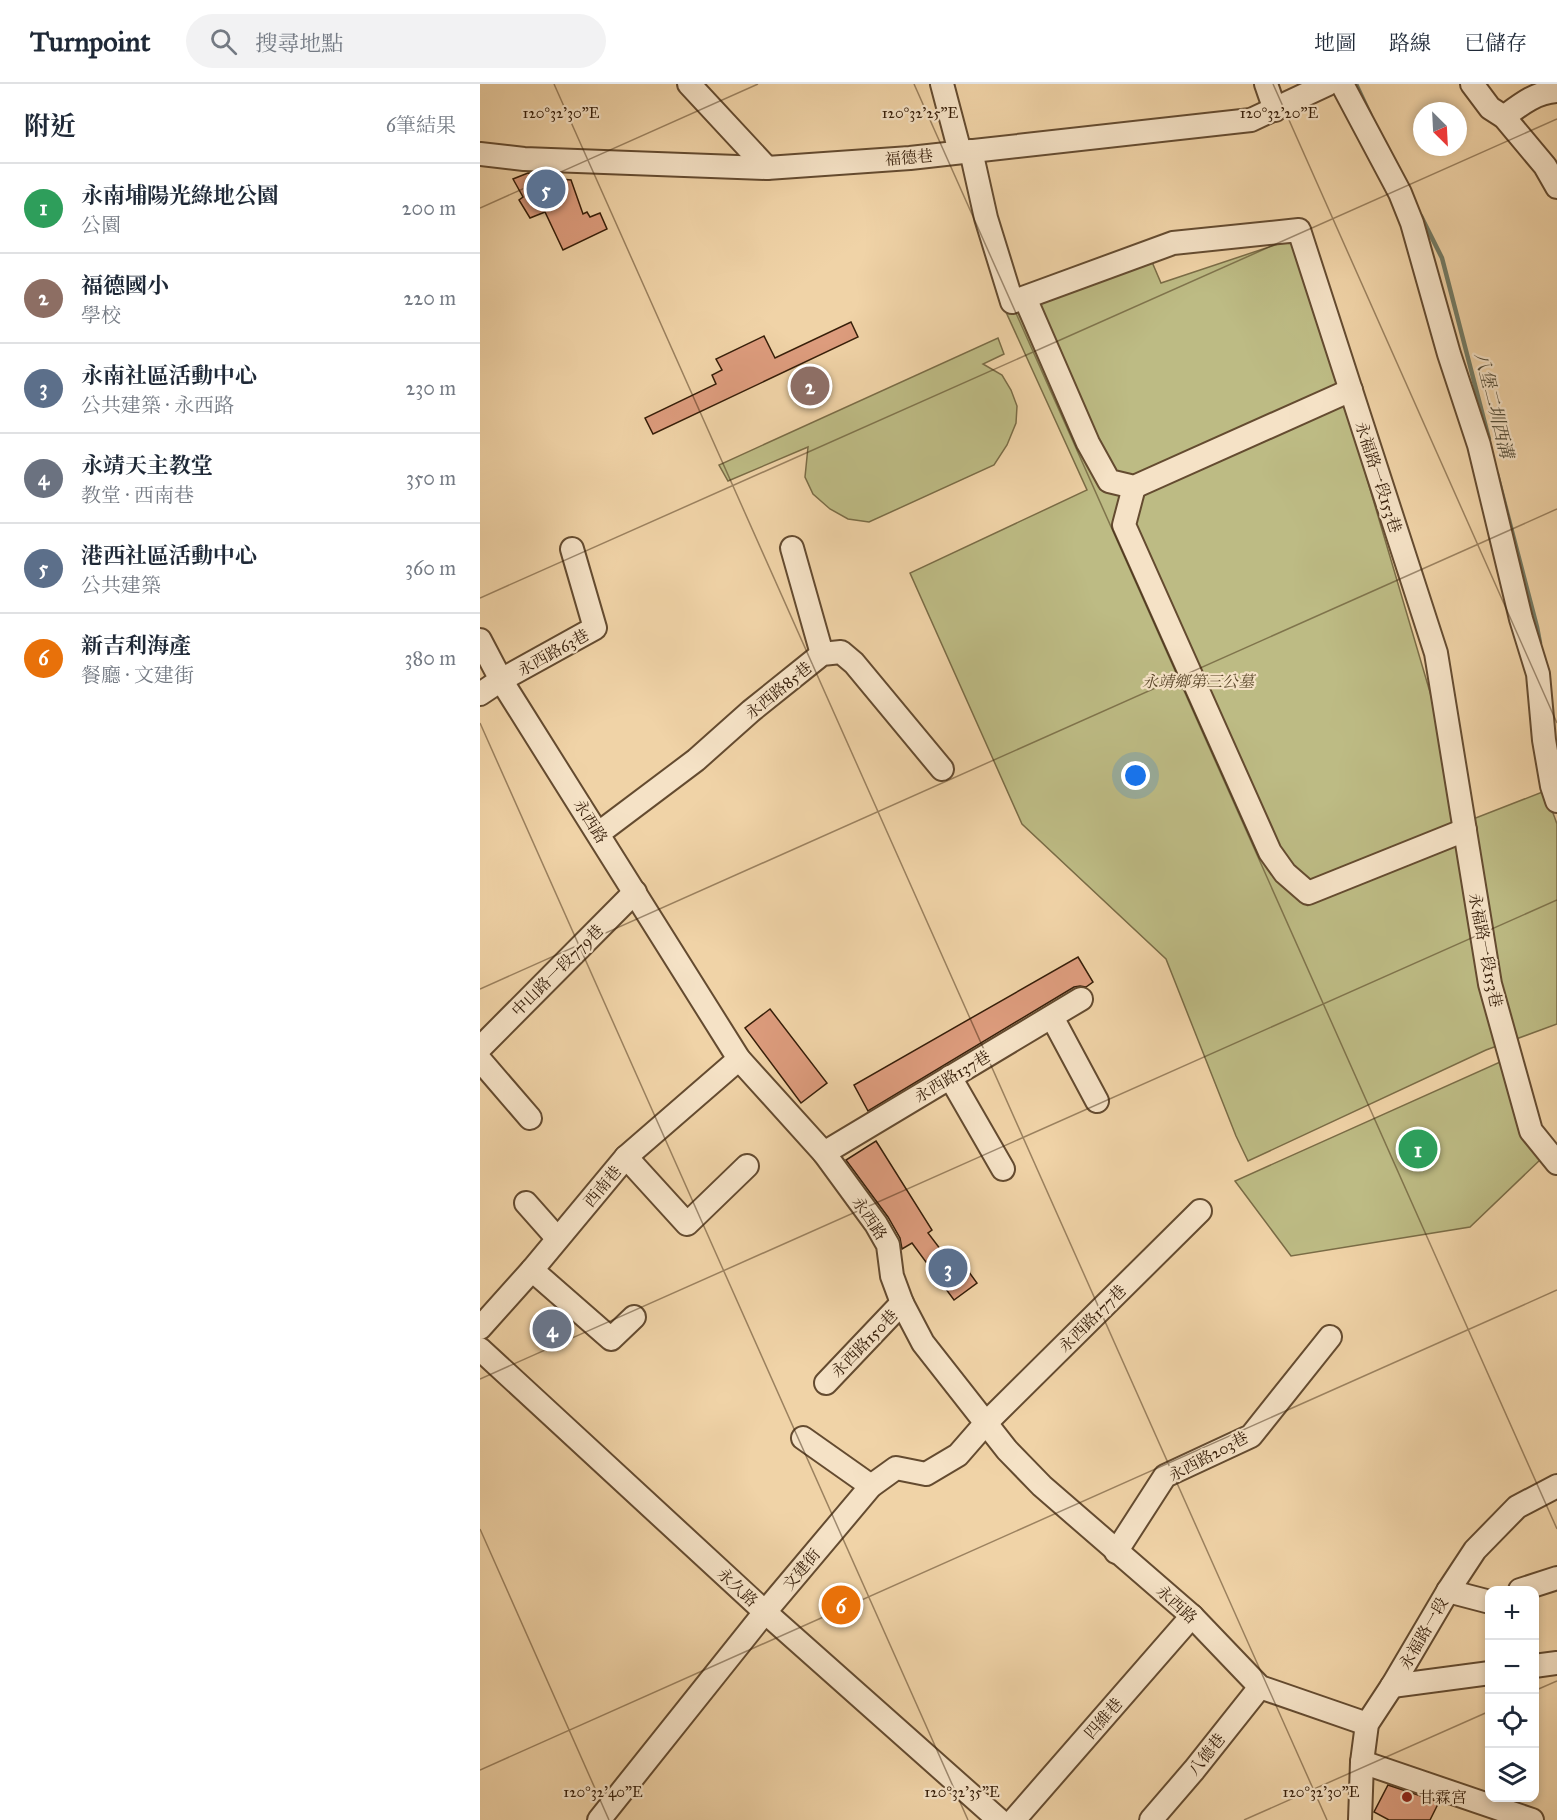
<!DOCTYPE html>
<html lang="zh-TW">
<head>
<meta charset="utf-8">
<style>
	body { margin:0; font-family:"IM FELL Great Primer","Noto Serif TC",serif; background:#f2f2f3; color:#1f2937 }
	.controls { position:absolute; right:18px; bottom:18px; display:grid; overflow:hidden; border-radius:12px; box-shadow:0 3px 9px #0003 }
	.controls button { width:54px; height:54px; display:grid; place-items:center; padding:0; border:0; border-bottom:2px solid #e0e1e3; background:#fff; color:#1f2937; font:30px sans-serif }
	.compass { position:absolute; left:933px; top:18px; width:54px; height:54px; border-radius:50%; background:#fff; box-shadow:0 3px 9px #0003; rotate:156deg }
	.you { position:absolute; left:656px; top:692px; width:21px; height:21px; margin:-15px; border:4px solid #fff; border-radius:50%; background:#1a73e8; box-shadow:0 0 0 9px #1a73e833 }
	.badge { display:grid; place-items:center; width:39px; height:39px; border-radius:50%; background:#2563eb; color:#fff; font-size:20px; font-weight:700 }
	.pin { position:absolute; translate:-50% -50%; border:3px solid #fff; box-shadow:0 2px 6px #0006 }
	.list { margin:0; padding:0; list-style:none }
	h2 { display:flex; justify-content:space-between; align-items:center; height:78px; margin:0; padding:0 24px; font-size:26px }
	h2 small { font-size:20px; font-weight:400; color:#747a83 }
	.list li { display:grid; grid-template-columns:39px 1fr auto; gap:18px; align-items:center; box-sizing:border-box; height:90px; padding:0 24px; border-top:2px solid #e0e1e3 }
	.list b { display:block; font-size:22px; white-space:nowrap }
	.list p { margin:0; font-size:20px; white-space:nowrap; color:#747a83 }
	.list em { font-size:20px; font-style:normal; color:#747a83 }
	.icon { flex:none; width:33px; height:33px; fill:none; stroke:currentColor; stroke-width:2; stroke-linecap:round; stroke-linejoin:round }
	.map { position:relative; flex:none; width:1077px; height:1736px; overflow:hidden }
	header { display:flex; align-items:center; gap:36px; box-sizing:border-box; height:84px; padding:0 30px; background:#fff; border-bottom:2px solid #e0e1e3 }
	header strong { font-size:28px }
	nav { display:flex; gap:33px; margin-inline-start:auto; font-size:21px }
	.search { width:420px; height:54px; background:#f2f2f3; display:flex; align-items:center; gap:15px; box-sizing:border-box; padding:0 21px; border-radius:33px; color:#747a83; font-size:22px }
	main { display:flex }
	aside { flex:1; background:#fff }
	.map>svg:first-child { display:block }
</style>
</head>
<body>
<header>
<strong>Turnpoint</strong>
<div class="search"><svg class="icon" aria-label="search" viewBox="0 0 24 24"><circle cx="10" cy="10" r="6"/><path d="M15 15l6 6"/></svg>搜尋地點</div>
<nav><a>地圖</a><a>路線</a><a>已儲存</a></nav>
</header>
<main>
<aside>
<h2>附近<small>6筆結果</small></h2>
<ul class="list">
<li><span class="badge" style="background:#2e9e5b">1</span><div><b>永南埔陽光綠地公園</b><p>公園</p></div><em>200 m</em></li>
<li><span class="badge" style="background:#8d6e63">2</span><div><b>福德國小</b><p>學校</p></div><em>220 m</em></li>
<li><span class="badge" style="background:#5c6f8a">3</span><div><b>永南社區活動中心</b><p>公共建築 · 永西路</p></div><em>230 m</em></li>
<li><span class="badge" style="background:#6b7280">4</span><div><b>永靖天主教堂</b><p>教堂 · 西南巷</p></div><em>350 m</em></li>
<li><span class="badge" style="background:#5c6f8a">5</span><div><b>港西社區活動中心</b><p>公共建築</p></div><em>360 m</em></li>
<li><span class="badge" style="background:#e8710a">6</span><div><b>新吉利海產</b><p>餐廳 · 文建街</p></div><em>380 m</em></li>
</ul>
</aside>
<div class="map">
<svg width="1077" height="1736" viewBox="0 0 1077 1736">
	<rect width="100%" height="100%" fill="#f0d3a7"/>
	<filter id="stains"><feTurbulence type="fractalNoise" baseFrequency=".00333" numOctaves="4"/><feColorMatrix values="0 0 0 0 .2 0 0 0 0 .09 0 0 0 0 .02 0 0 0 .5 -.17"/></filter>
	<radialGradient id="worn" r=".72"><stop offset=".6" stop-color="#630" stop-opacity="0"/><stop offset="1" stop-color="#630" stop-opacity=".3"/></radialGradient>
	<g fill="#bdbb84" stroke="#7a6c46" stroke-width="1.5">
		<path d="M 816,154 L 988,737 L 1065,707 L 1077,740 L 1077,940 L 1006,966 L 768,1077 L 756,1052 L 686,875 L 542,740 L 430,489 L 607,406 L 526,228 L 666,164 L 681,199 Z"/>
		<path d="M 518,254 L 524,270 L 503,280 L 522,291 L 531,306 L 537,322 L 536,339 L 527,361 L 514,381 L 389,438 L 368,435 L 350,425 L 333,410 L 325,393 L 328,363 L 248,397 L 239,381 Z"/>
		<path d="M 1020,978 L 1043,1054 L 1060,1076 L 990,1143 L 811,1172 L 755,1097 Z"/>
	</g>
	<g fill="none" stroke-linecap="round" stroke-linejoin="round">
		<g stroke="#737b65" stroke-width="4.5">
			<path d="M 876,0 L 890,30"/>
			<path d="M 941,132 L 962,174 L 1009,355"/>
			<path d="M 1017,390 L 1057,543 L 1060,559"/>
		</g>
	</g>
	<g fill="#dd9c7d" stroke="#361e09" stroke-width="1.5">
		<path d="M 48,89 L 78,90 L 80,95 L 91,96 L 103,130 L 107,128 L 110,133 L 120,129 L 127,145 L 83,166 L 65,128 L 50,134 L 39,116 L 43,113 L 33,95 Z"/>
		<path d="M 371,238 L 378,253 L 173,350 L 165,334 L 236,300 L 232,291 L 242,286 L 236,275 L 284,252 L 295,274 Z"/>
		<path d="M 598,873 L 613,898 L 606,903 L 600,902 L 594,903 L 388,1027 L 374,1001 Z"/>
		<path d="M 290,925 L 347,999 L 321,1019 L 265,944 Z"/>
		<path d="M 396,1057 L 452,1146 L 448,1149 L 467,1174 L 475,1169 L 497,1199 L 474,1216 L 432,1159 L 422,1165 L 420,1154 L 408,1133 L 366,1076 Z"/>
		<path d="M 908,1701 L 959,1718 L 950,1736 L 909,1736 L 894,1728 Z"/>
	</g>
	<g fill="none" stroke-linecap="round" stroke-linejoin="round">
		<defs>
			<g id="minor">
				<path d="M 209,0 L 287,84"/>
				<path d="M 462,0 L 480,68"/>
				<path d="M 786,0 L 795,26"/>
				<path d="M 862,0 L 920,109 L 932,139 L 969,270 L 999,361 L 1041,535 L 1058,590 L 1064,656 L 1072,702 L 1077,717"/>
				<path d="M 992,0 L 1010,24 L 1024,33 L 1065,82 L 1077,103"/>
				<path d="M 1024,33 C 1040,21 1056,8 1077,7"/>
				<path d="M 491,67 L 506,134 L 532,218 L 693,159 L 819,146 L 956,569 L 1010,900 L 1051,1047 L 1077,1079"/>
				<path d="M 0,70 L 44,75 L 287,84 L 430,74 L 771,36 L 848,0"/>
				<path d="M 545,214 L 608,359 L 629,397 L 654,403 L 871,306"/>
				<path d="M 654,403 L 644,441 L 790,768 L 805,789 L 828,809 L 985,746"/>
				<path d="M 312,464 L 342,570"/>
				<path d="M 0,556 L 21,596 L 259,975 L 344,1069 L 396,1140 L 408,1161 L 412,1192 L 422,1219 L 443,1259 L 527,1366 L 562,1402 L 712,1532 L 780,1603 L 887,1640"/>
				<path d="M 0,610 L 21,596 L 115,544 L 92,465"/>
				<path d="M 119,749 L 216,676 L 271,627 L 342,570 L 361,568 L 374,579 L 462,685"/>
				<path d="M 572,933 L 617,1017"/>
				<path d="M 0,964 L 155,808"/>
				<path d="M 0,976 L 50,1034"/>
				<path d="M 470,993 L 523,1085"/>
				<path d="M 344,1069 L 601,915"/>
				<path d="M 146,1073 L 207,1140 L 267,1082"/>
				<path d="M 46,1119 L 77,1154"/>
				<path d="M 52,1186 L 131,1255 L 154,1233"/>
				<path d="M 0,1244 L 52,1186 L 146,1073 L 259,975"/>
				<path d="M 0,1265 L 285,1528 L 519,1736"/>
				<path d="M 346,1299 L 422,1219"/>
				<path d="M 323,1354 L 391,1402"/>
				<path d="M 636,1468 L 685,1392 L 771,1352 L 850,1253"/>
				<path d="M 1040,1506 L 1077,1494"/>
				<path d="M 968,1507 L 1010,1518"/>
				<path d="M 1054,1582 L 1077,1579"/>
				<path d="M 912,1602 L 1010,1589"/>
				<path d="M 882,1678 L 1052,1736"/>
				<path d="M 119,1736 L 285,1528 L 391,1402 L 416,1384 L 446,1390 L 478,1371 L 505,1340 L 720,1127"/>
				<path d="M 534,1736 L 712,1532"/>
				<path d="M 671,1736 L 714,1686 L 780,1603"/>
				<path d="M 880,1736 L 882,1678 L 887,1640 L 912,1602 L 968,1507 L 995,1466 L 1037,1423 L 1077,1402"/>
			</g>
		</defs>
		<use href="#minor" stroke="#644b30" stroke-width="26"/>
		<use href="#minor" stroke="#f5e2c6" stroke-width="22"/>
	</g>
	<path fill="none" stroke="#361e09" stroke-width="1.5" stroke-opacity="0.45" d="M 74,0 L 847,1736M 434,0 L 1077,1445M 793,0 L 1077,639M 0,124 L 278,0M 0,514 L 1077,35M 0,639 L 488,1736M 0,905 L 1077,425M 0,1295 L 1077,816M 0,1445 L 129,1736M 1054,1607 L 1077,1597M 0,1686 L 1077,1206M 764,1736 L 1010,1627"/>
	<circle fill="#8f2418" stroke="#f5e2c6" stroke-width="2" cx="927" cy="1713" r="6"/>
	<g text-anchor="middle" stroke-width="4.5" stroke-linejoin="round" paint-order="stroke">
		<g font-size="16" fill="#361e09" stroke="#f5e2c6">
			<text transform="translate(429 73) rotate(-5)" y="6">福德巷</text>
			<text transform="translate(899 393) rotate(72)" y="6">永福路一段153巷</text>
			<text transform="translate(73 568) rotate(-29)" y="6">永西路63巷</text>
			<text transform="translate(298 606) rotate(-39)" y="6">永西路85巷</text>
			<text transform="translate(111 737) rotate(58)" y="6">永西路</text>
			<text transform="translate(1006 866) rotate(79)" y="6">永福路一段153巷</text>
			<text transform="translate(77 886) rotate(-45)" y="6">中山路一段779巷</text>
			<text transform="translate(472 992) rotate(-31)" y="6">永西路137巷</text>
			<text transform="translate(122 1102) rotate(-50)" y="6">西南巷</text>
			<text transform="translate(390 1134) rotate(56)" y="6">永西路</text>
			<text transform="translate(612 1234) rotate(-45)" y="6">永西路177巷</text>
			<text transform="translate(384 1259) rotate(-46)" y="6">永西路150巷</text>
			<text transform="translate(728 1372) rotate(-28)" y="6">永西路203巷</text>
			<text transform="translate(321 1485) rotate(-50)" y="6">文建街</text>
			<text transform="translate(258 1503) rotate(43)" y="6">永久路</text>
			<text transform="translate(697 1520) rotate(42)" y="6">永西路</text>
			<text transform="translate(943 1549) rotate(-60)" y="6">永福路一段</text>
			<text transform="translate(623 1634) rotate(-49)" y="6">四維巷</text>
			<text transform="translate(726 1670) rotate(-51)" y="6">八德巷</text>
		</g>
		<g font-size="16" font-style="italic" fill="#584528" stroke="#f5e2c6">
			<text x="718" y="603">永靖鄉第三公墓</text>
		</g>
		<g font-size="16" fill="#361e09" stroke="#f5e2c6" text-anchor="start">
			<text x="939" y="1719">甘霖宮</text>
		</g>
		<g font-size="18" font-style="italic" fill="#544c37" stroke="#f5e2c6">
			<text transform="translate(1014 321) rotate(76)" y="6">八堡二圳西溝</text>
		</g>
	</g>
	<g font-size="15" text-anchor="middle" fill="#361e09" stroke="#f5e2c6" stroke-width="4.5" stroke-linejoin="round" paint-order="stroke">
		<text x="81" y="34">120°32'30"E</text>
		<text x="440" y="34">120°32'25"E</text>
		<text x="799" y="34">120°32'20"E</text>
		<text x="123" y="1713">120°32'40"E</text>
		<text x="482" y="1713">120°32'35"E</text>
		<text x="841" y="1713">120°32'30"E</text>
	</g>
	<rect width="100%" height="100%" filter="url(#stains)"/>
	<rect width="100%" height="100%" fill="url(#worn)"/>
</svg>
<div class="controls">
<button>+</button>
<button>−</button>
<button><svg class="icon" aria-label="locate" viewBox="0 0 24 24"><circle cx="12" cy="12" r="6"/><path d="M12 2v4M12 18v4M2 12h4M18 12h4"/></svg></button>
<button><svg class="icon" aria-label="layers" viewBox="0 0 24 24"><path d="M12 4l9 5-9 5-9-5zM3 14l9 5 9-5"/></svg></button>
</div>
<svg class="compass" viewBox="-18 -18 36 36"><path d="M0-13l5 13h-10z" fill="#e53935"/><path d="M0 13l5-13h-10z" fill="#747a83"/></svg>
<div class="you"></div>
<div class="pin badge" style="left:938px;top:1065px;background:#2e9e5b">1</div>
<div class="pin badge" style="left:330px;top:302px;background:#8d6e63">2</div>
<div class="pin badge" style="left:468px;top:1184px;background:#5c6f8a">3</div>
<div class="pin badge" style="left:72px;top:1245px;background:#6b7280">4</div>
<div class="pin badge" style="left:66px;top:105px;background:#5c6f8a">5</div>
<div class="pin badge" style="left:361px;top:1521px;background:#e8710a">6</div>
</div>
</main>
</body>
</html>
